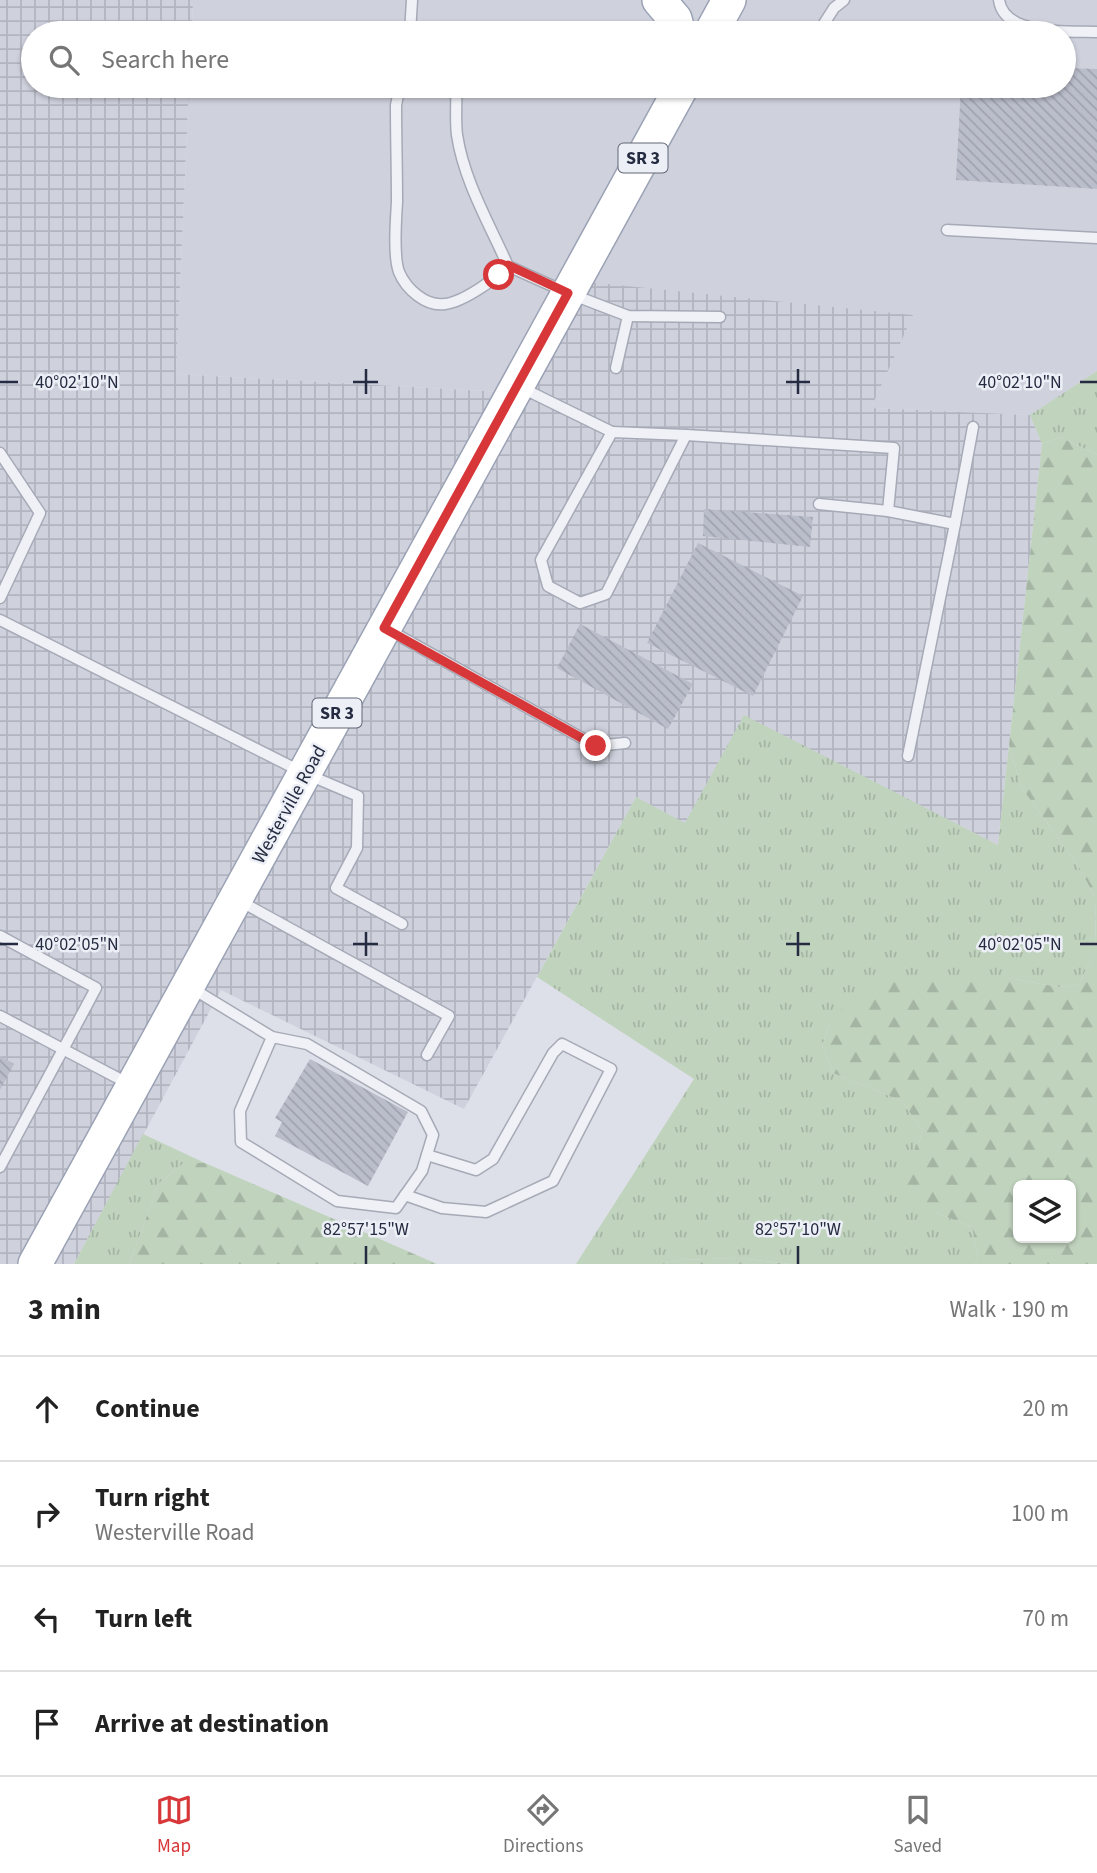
<!DOCTYPE html>
<html lang="en">
<head>
<meta charset="utf-8">
<style>
	body { margin:0; font-family:"Source Sans 3",sans-serif; background:#f2f2f2; color:#222 }
	.controls { position:absolute; right:21px; bottom:21px; display:grid; overflow:hidden; border-radius:10px; box-shadow:0 2px 5px #0004 }
	.controls button { width:63px; height:63px; display:grid; place-items:center; padding:0; border:0; border-bottom:2px solid #e0e0e0; background:#fff; color:#222; font:35px sans-serif }
	.stop { position:absolute; width:21px; height:21px; margin:-16px; border:5px solid #d83739; border-radius:50%; background:#fff }
	.stop.end { background:#d83739; border-color:#fff; box-shadow:0 2px 7px #0008 }
	.list { margin:0; padding:0; list-style:none }
	h2 { display:flex; justify-content:space-between; align-items:center; height:91px; margin:0; padding:0 28px; font-size:30px }
	h2 small { font-size:23px; font-weight:400; color:#767676 }
	.list li { display:grid; grid-template-columns:46px 1fr auto; gap:21px; align-items:center; box-sizing:border-box; height:105px; padding:0 28px; border-top:2px solid #e0e0e0 }
	.list b { display:block; font-size:26px; white-space:nowrap }
	.list p { margin:0; font-size:23px; white-space:nowrap; color:#767676 }
	.list em { font-size:23px; font-style:normal; color:#767676 }
	.icon { flex:none; width:38px; height:38px; fill:none; stroke:currentColor; stroke-width:2; stroke-linecap:round; stroke-linejoin:round }
	.map { position:relative; flex:none; width:1097px; height:1264px; overflow:hidden }
	.search { position:absolute; background:#fff; box-shadow:0 2px 5px #0004; left:21px; right:21px; top:21px; height:77px; display:flex; align-items:center; gap:18px; box-sizing:border-box; padding:0 24px; border-radius:38px; color:#767676; font-size:26px }
	.sheet { height:511px; background:#fff }
	nav { display:flex; justify-content:space-around; align-items:center; box-sizing:border-box; height:98px; border-top:2px solid #e0e0e0; background:#fff; font-size:19px; color:#767676 }
	nav a { display:grid; justify-items:center; gap:4px }
	nav .on { color:#d83739 }
	.map>svg:first-child { display:block }
</style>
</head>
<body>
<div class="map">
<svg width="1097" height="1264" viewBox="0 0 1097 1264">
	<defs>
		<pattern id="industrial-grid" width="8" height="8" patternUnits="userSpaceOnUse" patternTransform="scale(1.75)"><rect width="8" height="8" fill="#cfd2dd"/><path d="M0 4h8M4 0v8" fill="none" stroke="#b2b4bf"/></pattern>
		<pattern id="grass-tufts" width="24" height="20" patternUnits="userSpaceOnUse" patternTransform="scale(1.75)"><rect width="24" height="20" fill="#c0d3bd"/><path d="M3 7l-1-3M5 7V3M7 7l1-3M15 17l-1-3M17 17v-4M19 17l1-3" fill="none" stroke="#a5b5a4"/></pattern>
		<pattern id="forest-firs" width="22" height="20" patternUnits="userSpaceOnUse" patternTransform="scale(1.75)"><rect width="22" height="20" fill="#c0d3bd"/><path d="M5 1l3.5 6h-7zM16 11l3.5 6h-7z" fill="#a5b5a4"/></pattern>
		<pattern id="building-back-hatch" width="6" height="6" patternUnits="userSpaceOnUse" patternTransform="scale(1.75)"><rect width="6" height="6" fill="#babecb"/><path d="M-1 5l2 2M0 0l6 6M5-1l2 2" fill="none" stroke="#a0a3af"/></pattern>
	</defs>
	<rect width="100%" height="100%" fill="#dde0e8"/>
	<path fill="#cfd2dd" d="M 193,0 L 1097,0 L 1097,371 L 1030,415 L 871,408 L 912,315 L 520,393 L 176,374 L 189,86 L 1064,86 L 1064,33 L 192,33 Z"/>
	<path fill="url(#industrial-grid)" d="M 0,0 L 193,0 L 192,33 L 33,33 L 33,86 L 189,86 L 176,374 L 520,393 L 578,281 L 913,315 L 871,408 L 1030,415 L 1042,444 L 998,845 L 744,716 L 685,824 L 636,797 L 464,1109 L 221,990 L 74,1264 L 0,1264 Z"/>
	<g fill="url(#grass-tufts)">
		<path d="M 1097,371 L 1097,455 L 1060,437 L 1042,444 L 1030,415 Z"/>
		<path d="M 744,715 L 998,845 L 1009,745 L 1021,787 L 1079,867 L 1095,897 L 1096,950 L 1078,985 L 1059,987 L 1008,978 L 830,1023 L 822,1046 L 833,1073 L 902,1101 L 922,1130 L 919,1144 L 937,1213 L 972,1227 L 978,1258 L 974,1264 L 791,1264 L 737,1258 L 679,1260 L 660,1264 L 576,1264 L 694,1079 L 537,977 L 636,797 L 685,823 Z"/>
		<path d="M 143,1134 L 205,1163 L 184,1163 L 159,1183 L 129,1264 L 74,1264 Z"/>
	</g>
	<g fill="url(#forest-firs)" fill-rule="evenodd">
		<path d="M 1060,437 L 1097,455 L 1097,1264 L 974,1264 L 978,1258 L 972,1227 L 937,1213 L 908,1195 L 899,1170 L 919,1144 L 922,1130 L 902,1101 L 833,1073 L 822,1046 L 830,1023 L 852,997 L 909,975 L 1008,978 L 1059,987 L 1078,985 L 1096,950 L 1095,897 L 1079,867 L 1021,787 L 1009,745 L 1042,444 ZM 1018,1185 L 1071,1185 L 1071,1238 L 1018,1238 Z"/>
		<path d="M 184,1163 L 205,1163 L 437,1264 L 129,1264 L 159,1183 Z"/>
		<path d="M 737,1258 L 791,1264 L 660,1264 L 679,1260 Z"/>
	</g>
	<g fill="url(#building-back-hatch)">
		<path d="M 1064,68 L 1097,69 L 1097,189 L 956,180 L 961,86 L 1064,86 Z"/>
		<path d="M 704,509 L 813,517 L 810,547 L 703,536 Z"/>
		<path d="M 698,543 L 803,596 L 753,696 L 647,643 Z"/>
		<path d="M 580,624 L 693,684 L 668,729 L 557,668 Z"/>
		<path d="M 0,1056 L 14,1064 L 0,1090 Z"/>
		<path d="M 310,1059 L 408,1112 L 368,1186 L 275,1136 L 282,1122 L 275,1118 Z"/>
	</g>
	<g fill="none" stroke-linecap="round" stroke-linejoin="round">
		<defs>
			<g id="service">
				<path d="M 999,0 C 1004,37 1070,31 1097,32"/>
				<path d="M 410,33 L 412,0"/>
				<path d="M 818,33 L 834,8 L 844,0"/>
				<path d="M 400,86 L 396,105 C 396,137 397,169 397,202 C 396,219 393,256 399,272 C 406,289 426,307 445,304 C 463,302 496,279 508,266 L 568,293 L 628,316 L 720,317"/>
				<path d="M 456,86 C 457,102 455,119 457,135 C 464,181 489,223 508,266"/>
				<path d="M 947,230 L 1097,238"/>
				<path d="M 616,368 L 628,316"/>
				<path d="M 520,387 L 612,432 L 541,560 L 548,586 L 580,603 L 606,594 L 686,435 L 894,448 L 888,511 L 955,524 L 973,427"/>
				<path d="M 612,432 L 686,435"/>
				<path d="M 0,453 L 40,513 L 0,598"/>
				<path d="M 819,504 L 888,511"/>
				<path d="M 0,620 L 304,773 L 358,796 L 357,848 L 336,888 L 402,924"/>
				<path d="M 387,629 L 596,746 L 625,743"/>
				<path d="M 908,756 L 955,524"/>
				<path d="M 238,900 L 449,1016 L 427,1055"/>
				<path d="M 0,936 L 96,988 L 0,1167"/>
				<path d="M 190,987 L 272,1037 L 240,1111 L 241,1142 L 337,1201 L 396,1208 L 422,1171 L 433,1135 L 421,1111 L 307,1044 L 272,1037"/>
				<path d="M 0,1016 L 131,1085"/>
				<path d="M 405,1195 L 442,1208 L 486,1212 L 553,1181 L 611,1069 L 562,1044 L 553,1053 L 493,1159 L 476,1170 L 427,1155"/>
			</g>
			<g id="primary">
				<path d="M 659,0 L 675,19 L 679,33"/>
				<path d="M 711,33 L 729,0"/>
				<path d="M 35,1264 L 682,86"/>
			</g>
		</defs>
		<use href="#service" stroke="#a6aab6" stroke-width="13"/>
		<use href="#primary" stroke="#9ba2b5" stroke-width="36"/>
		<use href="#service" stroke="#f0f1f6" stroke-width="10"/>
		<use href="#primary" stroke="#fff" stroke-width="33"/>
	</g>
	<g fill="none" stroke-linecap="round" stroke-linejoin="round">
		<path stroke="#d83739" stroke-width="9" d="M 499,275 L 508,265 L 568,293 L 384,628 L 596,746"/>
	</g>
	<path fill="none" stroke="#252b40" stroke-width="2.5" d="M 366,369 L 366,394M 798,369 L 798,394M 0,382 L 18,382M 353,382 L 378,382M 786,382 L 810,382M 1080,382 L 1097,382M 366,932 L 366,956M 798,932 L 798,956M 0,944 L 18,944M 353,944 L 378,944M 786,944 L 810,944M 1080,944 L 1097,944M 366,1246 L 366,1264M 798,1246 L 798,1264"/>
	<g text-anchor="middle" stroke-width="5" stroke-linejoin="round" paint-order="stroke">
		<g fill="#eceff6" stroke="#616677" stroke-width="2">
			<rect x="618.5" y="143.5" width="49" height="29" rx="5"/>
			<rect x="312.5" y="698.5" width="49" height="29" rx="5"/>
		</g>
		<g font-size="18" font-weight="bold" fill="#252b40">
			<text x="643" y="164">SR 3</text>
			<text x="337" y="719">SR 3</text>
		</g>
		<g font-size="19" fill="#252b40" stroke="#eceff6">
			<text transform="translate(288 804) rotate(-61)" y="7">Westerville Road</text>
		</g>
	</g>
	<g font-size="18" text-anchor="middle" fill="#252b40" stroke="#eceff6" stroke-width="5" stroke-linejoin="round" paint-order="stroke">
		<text x="77" y="388">40°02'10"N</text>
		<text x="1020" y="388">40°02'10"N</text>
		<text x="77" y="950">40°02'05"N</text>
		<text x="1020" y="950">40°02'05"N</text>
		<text x="366" y="1235">82°57'15"W</text>
		<text x="798" y="1235">82°57'10"W</text>
	</g>
</svg>
<div class="controls">
<button><svg class="icon" aria-label="layers" viewBox="0 0 24 24"><path d="M12 4l9 5-9 5-9-5zM3 14l9 5 9-5"/></svg></button>
</div>
<div class="stop" style="left:499px;top:275px"></div>
<div class="stop end" style="left:596px;top:746px"></div>
<div class="search"><svg class="icon" aria-label="search" viewBox="0 0 24 24"><circle cx="10" cy="10" r="6"/><path d="M15 15l6 6"/></svg>Search here</div>
</div>
<section class="sheet">
<h2>3 min<small>Walk · 190 m</small></h2>
<ul class="list">
<li><svg class="icon" aria-label="ahead" viewBox="0 0 24 24"><path d="M12 20V5M6 11l6-6 6 6"/></svg><div><b>Continue</b></div><em>20 m</em></li>
<li><svg class="icon" aria-label="right" viewBox="0 0 24 24"><path d="M7 20v-9h11M14 6l5 5-5 5"/></svg><div><b>Turn right</b><p>Westerville Road</p></div><em>100 m</em></li>
<li><svg class="icon" aria-label="left" viewBox="0 0 24 24"><path d="M17 20v-9H6M10 6l-5 5 5 5"/></svg><div><b>Turn left</b></div><em>70 m</em></li>
<li><svg class="icon" aria-label="arrive" viewBox="0 0 24 24"><path d="M6 21V4h12l-3 4 3 4H6"/></svg><div><b>Arrive at destination</b></div></li>
</ul>
</section>
<nav>
<a class="on"><svg class="icon" aria-label="map" viewBox="0 0 24 24"><path d="M3 6l6-2 6 2 6-2v14l-6 2-6-2-6 2zM9 4v14M15 6v14"/></svg>Map</a>
<a><svg class="icon" aria-label="directions" viewBox="0 0 24 24"><path d="M12 3l9 9-9 9-9-9zM9 14v-3h6M13 9l2 2-2 2"/></svg>Directions</a>
<a><svg class="icon" aria-label="saved" viewBox="0 0 24 24"><path d="M7 4h10v16l-5-4-5 4z"/></svg>Saved</a>
</nav>
</body>
</html>
